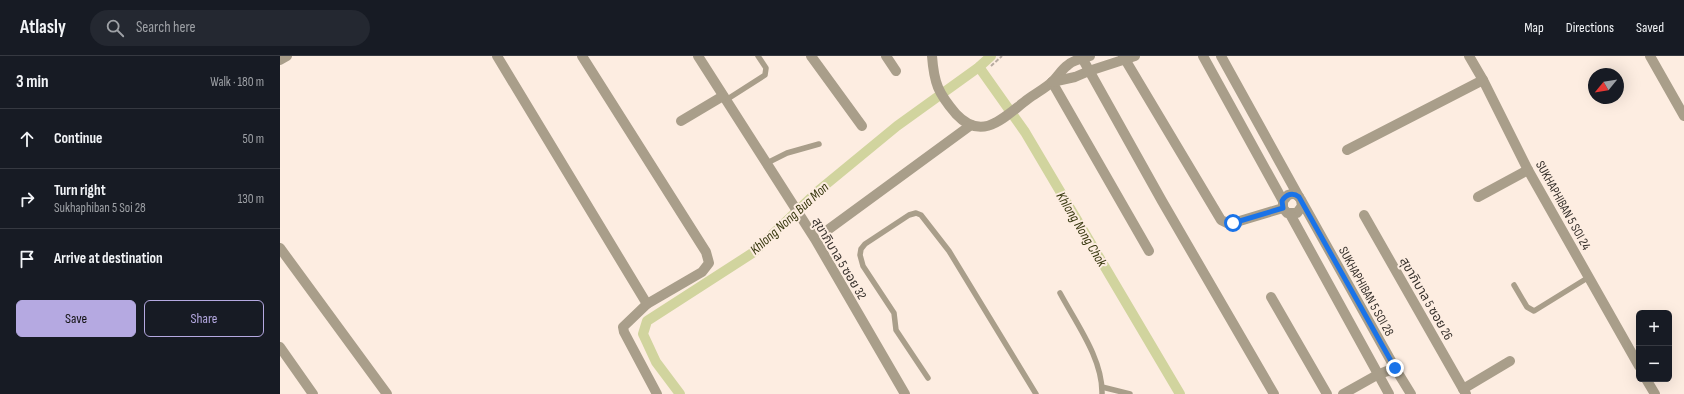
<!DOCTYPE html>
<html lang="en">
<head>
<meta charset="utf-8">
<style>
	body { margin:0; font-family:"Sofia Sans Condensed","Noto Sans Thai",sans-serif; background:#242831; color:#f1f3f6 }
	.controls { position:absolute; right:12px; bottom:12px; display:grid; overflow:hidden; border-radius:6px; box-shadow:0 4px 16px #0002 }
	.controls button { width:36px; height:36px; display:grid; place-items:center; padding:0; border:0; border-bottom:1px solid #363941; background:#171b24; color:#f1f3f6; font:20px sans-serif }
	.compass { position:absolute; left:1308px; top:12px; width:36px; height:36px; border-radius:50%; background:#171b24; box-shadow:0 4px 16px #0002; rotate:240deg }
	.stop { position:absolute; width:12px; height:12px; margin:-9px; border:3px solid #1a73e8; border-radius:50%; background:#fff }
	.stop.end { background:#1a73e8; border-color:#fff; box-shadow:0 1px 4px #0008 }
	.list { margin:0; padding:0; list-style:none }
	h2 { display:flex; justify-content:space-between; align-items:center; height:52px; margin:0; padding:0 16px; font-size:17px }
	h2 small { font-size:13px; font-weight:400; color:#9ea1a6 }
	.list li { display:grid; grid-template-columns:26px 1fr auto; gap:12px; align-items:center; box-sizing:border-box; height:60px; padding:0 16px; border-top:1px solid #363941 }
	.list b { display:block; font-size:15px; white-space:nowrap }
	.list p { margin:0; font-size:13px; white-space:nowrap; color:#9ea1a6 }
	.list em { font-size:13px; font-style:normal; color:#9ea1a6 }
	.actions { display:flex; gap:8px; padding:12px 16px }
	.actions a { flex:1; padding:9px 0; border:1px solid #b5a9e1; border-radius:6px; text-align:center; font-size:14px; color:#b5a9e1 }
	.actions .main { background:#b5a9e1; color:#111 }
	.icon { flex:none; width:22px; height:22px; fill:none; stroke:currentColor; stroke-width:2; stroke-linecap:round; stroke-linejoin:round }
	.map { position:relative; flex:none; width:1404px; height:338px; overflow:hidden }
	header { display:flex; align-items:center; gap:24px; box-sizing:border-box; height:56px; padding:0 20px; background:#171b24; border-bottom:1px solid #363941 }
	header strong { font-size:19px }
	nav { display:flex; gap:22px; margin-inline-start:auto; font-size:14px }
	.search { width:280px; height:36px; background:#242831; display:flex; align-items:center; gap:10px; box-sizing:border-box; padding:0 14px; border-radius:22px; color:#9ea1a6; font-size:15px }
	main { display:flex }
	aside { flex:1; background:#171b24 }
	.map>svg:first-child { display:block }
</style>
</head>
<body>
<header>
<strong>Atlasly</strong>
<div class="search"><svg class="icon" aria-label="search" viewBox="0 0 24 24"><circle cx="10" cy="10" r="6"/><path d="M15 15l6 6"/></svg>Search here</div>
<nav><a>Map</a><a>Directions</a><a>Saved</a></nav>
</header>
<main>
<aside>
<h2>3 min<small>Walk · 180 m</small></h2>
<ul class="list">
<li><svg class="icon" aria-label="ahead" viewBox="0 0 24 24"><path d="M12 20V5M6 11l6-6 6 6"/></svg><div><b>Continue</b></div><em>50 m</em></li>
<li><svg class="icon" aria-label="right" viewBox="0 0 24 24"><path d="M7 20v-9h11M14 6l5 5-5 5"/></svg><div><b>Turn right</b><p>Sukhaphiban 5 Soi 28</p></div><em>130 m</em></li>
<li><svg class="icon" aria-label="arrive" viewBox="0 0 24 24"><path d="M6 21V4h12l-3 4 3 4H6"/></svg><div><b>Arrive at destination</b></div></li>
</ul>
<div class="actions"><a class="main">Save</a><a>Share</a></div>
</aside>
<div class="map">
<svg width="1404" height="338" viewBox="0 0 1404 338">
	<rect width="100%" height="100%" fill="#fdede1"/>
	<g fill="none" stroke-linecap="round" stroke-linejoin="round">
		<g stroke="#d1d49e" stroke-width="10">
			<path d="M 699,11 L 745,76 L 900,338"/>
			<path d="M 400,338 L 376,306 L 363,278 L 367,265 L 474,196 L 538,135 L 617,70 L 699,11 L 711,0"/>
		</g>
		<path stroke="#b7aba1" stroke-width="2" stroke-dasharray="4 2" stroke-linecap="butt" d="M 711,10 L 722,0"/>
		<g stroke="#a99e8a" stroke-width="5.5">
			<path d="M 446,44 L 485,19 L 486,12 L 478,0"/>
			<path d="M 487,107 L 507,97 L 539,88"/>
			<path d="M 1234,229 L 1247,251 L 1254,255 L 1309,221"/>
			<path d="M 780,237 C 796,267 823,303 822,338"/>
			<path d="M 648,322 L 616,274 L 614,257 L 583,210 L 580,199 L 581,193 L 585,188 L 629,159 L 636,157 L 641,159 L 669,195 L 756,338"/>
			<path d="M 822,331 L 850,338"/>
		</g>
		<g stroke="#a99e8a" stroke-width="10">
			<path d="M 217,0 L 367,248"/>
			<path d="M 302,0 L 426,196 L 429,207 L 422,216 L 367,248 L 343,271 L 344,276 L 377,338"/>
			<path d="M 418,0 L 535,183 L 625,338"/>
			<path d="M 531,0 L 582,70"/>
			<path d="M 606,0 L 616,15"/>
			<path d="M 652,0 C 654,27 658,37 676,58 C 703,87 725,60 748,43 C 756,37 766,32 773,25 C 778,20 782,13 788,9 C 793,4 803,2 810,0"/>
			<path d="M 801,0 L 882,145 L 994,338"/>
			<path d="M 843,0 L 941,164 L 947,167 L 953,167 L 1003,152"/>
			<path d="M 923,0 L 1003,145"/>
			<path d="M 941,0 L 1019,141"/>
			<path d="M 1189,0 L 1203,24 L 1248,114 L 1359,310"/>
			<path d="M 1370,0 L 1404,60"/>
			<path d="M 0,4 L 7,0"/>
			<path d="M 772,26 L 869,195"/>
			<path d="M 772,26 L 795,21 L 809,15 L 855,0"/>
			<path d="M 401,65 L 443,40"/>
			<path d="M 1067,94 L 1203,24"/>
			<path d="M 1198,141 L 1248,114"/>
			<path d="M 1021,144 L 1022,150 L 1017,157 L 1007,157 L 1003,152 L 1003,145 L 1008,139 C 1014,137 1018,138 1021,144 L 1115,312 L 1131,338"/>
			<path d="M 1010,158 L 1109,338"/>
			<path d="M 1084,159 L 1186,338"/>
			<path d="M 549,173 L 691,69"/>
			<path d="M 0,192 L 107,338"/>
			<path d="M 991,241 L 1047,338"/>
			<path d="M 0,291 L 33,338"/>
			<path d="M 1366,323 L 1375,338"/>
			<path d="M 1183,333 L 1230,305"/>
			<path d="M 1063,338 L 1097,319 L 1115,312"/>
		</g>
	</g>
	<g fill="none" stroke-linecap="round" stroke-linejoin="round">
		<path stroke="#1a73e8" stroke-width="5" d="M 953,167 L 1003,152 L 1002,145 C 1006,138 1013,136 1019,141 L 1115,312"/>
	</g>
	<g text-anchor="middle" stroke-width="4" stroke-linejoin="round" paint-order="stroke">
		<g font-size="13" fill="#37312c" stroke="#fdede1">
			<text transform="translate(1284 149) rotate(61)" y="5">SUKHAPHIBAN 5 SOI 24</text>
			<text transform="translate(560 202) rotate(59)" y="5">สุขาภิบาล 5 ซอย 32</text>
			<text transform="translate(1087 235) rotate(61)" y="5">SUKHAPHIBAN 5 SOI 28</text>
			<text transform="translate(1147 242) rotate(60)" y="5">สุขาภิบาล 5 ซอย 26</text>
		</g>
		<g font-size="14" font-style="italic" fill="#37370e" stroke="#fdede1">
			<text transform="translate(509 162) rotate(-42)" y="5">Khlong Nong Bua Mon</text>
			<text transform="translate(802 173) rotate(59)" y="5">Khlong Nong Chok</text>
		</g>
	</g>
</svg>
<div class="controls">
<button>+</button>
<button>−</button>
</div>
<svg class="compass" viewBox="-18 -18 36 36"><path d="M0-13l5 13h-10z" fill="#e53935"/><path d="M0 13l5-13h-10z" fill="#9ea1a6"/></svg>
<div class="stop" style="left:953px;top:167px"></div>
<div class="stop end" style="left:1115px;top:312px"></div>
</div>
</main>
</body>
</html>
